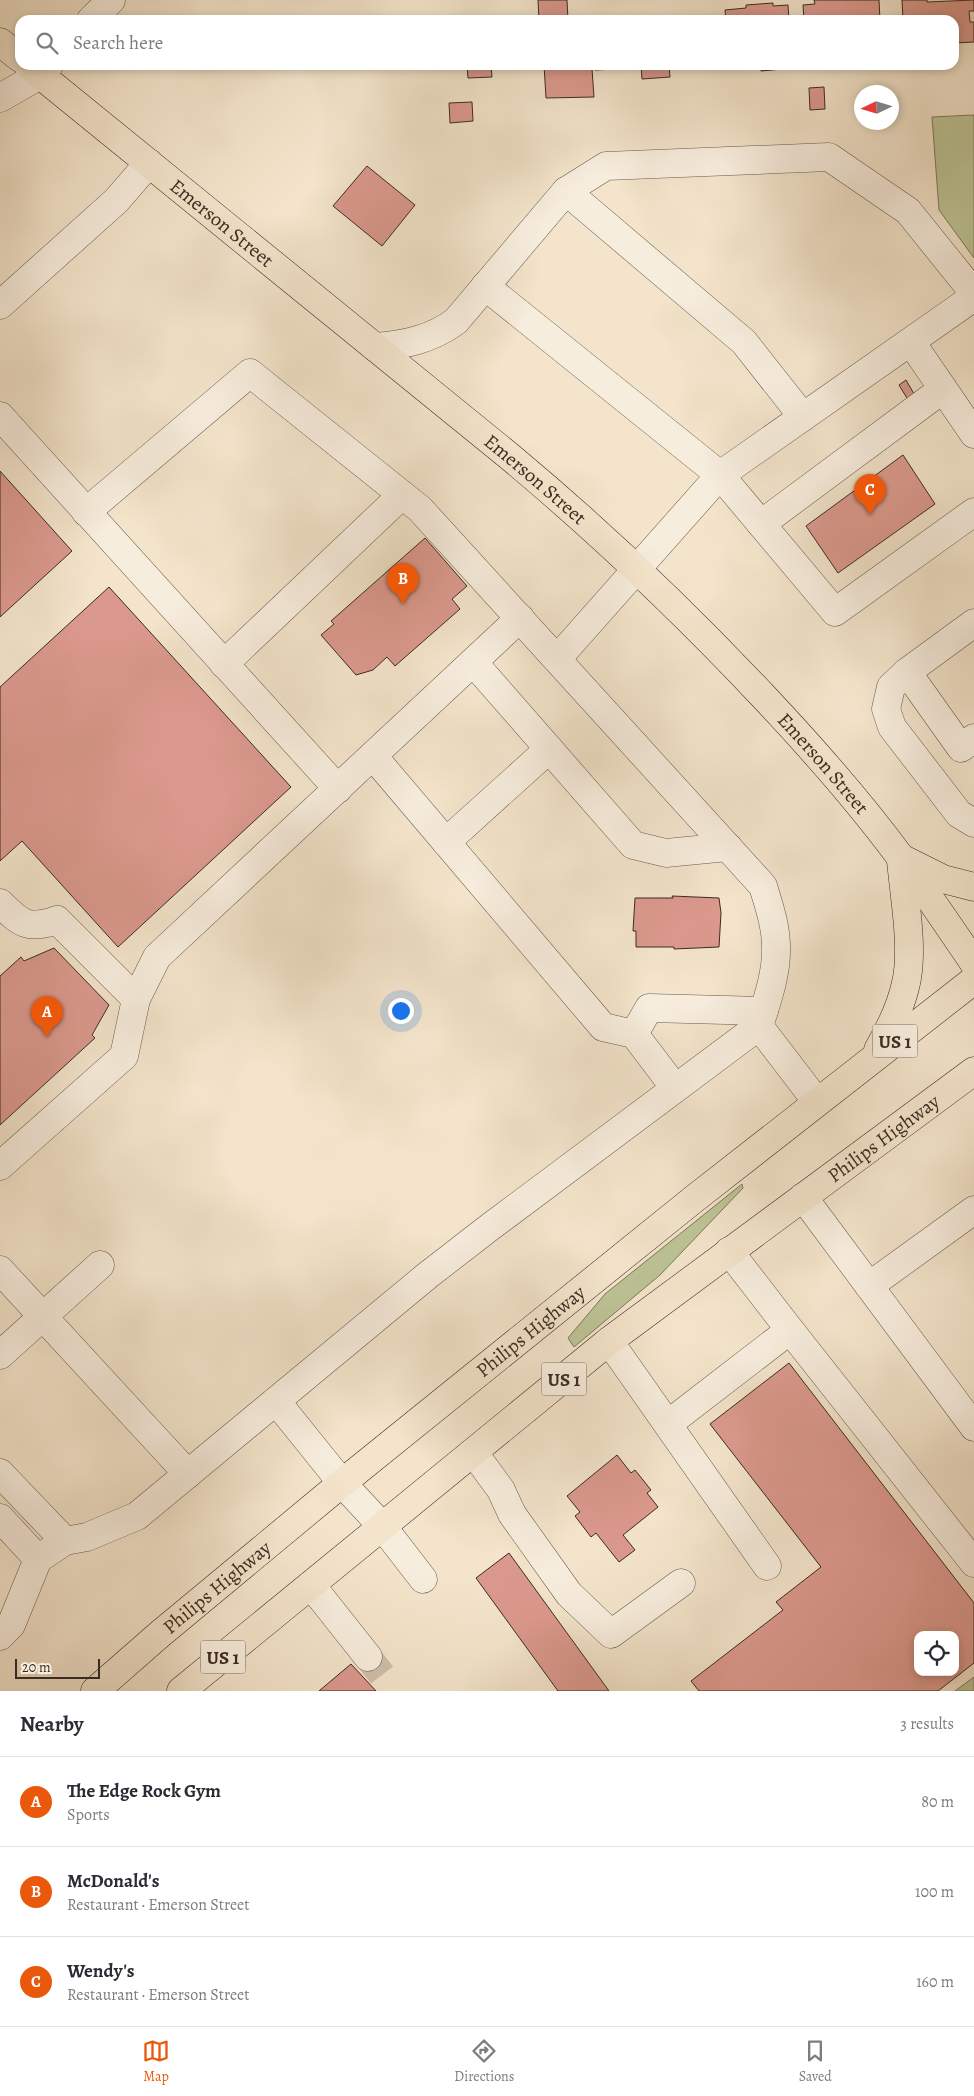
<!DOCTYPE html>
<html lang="en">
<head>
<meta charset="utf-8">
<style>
	body { margin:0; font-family:Alegreya,serif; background:#f2f2f3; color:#2b2b33 }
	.controls { position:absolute; right:15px; bottom:15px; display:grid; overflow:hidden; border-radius:10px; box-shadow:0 2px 8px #0003 }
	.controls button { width:45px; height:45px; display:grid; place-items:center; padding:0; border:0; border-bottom:1px solid #e1e1e2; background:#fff; color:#2b2b33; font:25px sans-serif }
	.compass { position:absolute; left:854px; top:85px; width:45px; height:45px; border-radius:50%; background:#fff; box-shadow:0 2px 8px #0003; rotate:266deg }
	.scale { position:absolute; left:15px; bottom:12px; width:85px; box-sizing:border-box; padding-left:5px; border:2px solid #3a2b24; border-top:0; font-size:14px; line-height:18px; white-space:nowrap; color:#3a2b24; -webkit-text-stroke:4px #f7eddd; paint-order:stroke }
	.you { position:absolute; left:400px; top:1010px; width:18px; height:18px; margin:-12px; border:4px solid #fff; border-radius:50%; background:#1a73e8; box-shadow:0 0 0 8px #1a73e833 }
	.badge { display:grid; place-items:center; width:32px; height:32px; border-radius:50%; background:#ea580c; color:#fff; font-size:16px; font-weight:700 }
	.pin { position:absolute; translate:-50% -41px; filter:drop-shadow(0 1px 2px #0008) }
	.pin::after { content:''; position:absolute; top:26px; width:18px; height:15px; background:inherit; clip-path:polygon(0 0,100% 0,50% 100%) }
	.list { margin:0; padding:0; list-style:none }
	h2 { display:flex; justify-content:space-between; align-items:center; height:65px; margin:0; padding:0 20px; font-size:21px }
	h2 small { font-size:16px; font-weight:400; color:#7c7c81 }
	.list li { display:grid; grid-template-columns:32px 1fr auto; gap:15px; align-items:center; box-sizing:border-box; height:90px; padding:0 20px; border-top:1px solid #e1e1e2 }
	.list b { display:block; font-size:19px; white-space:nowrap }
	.list p { margin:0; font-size:16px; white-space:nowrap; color:#7c7c81 }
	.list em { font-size:16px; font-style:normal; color:#7c7c81 }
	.icon { flex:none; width:28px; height:28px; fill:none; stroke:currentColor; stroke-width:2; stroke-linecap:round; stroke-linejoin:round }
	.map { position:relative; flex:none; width:974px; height:1691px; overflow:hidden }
	.search { position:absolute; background:#fff; box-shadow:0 2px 8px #0003; left:15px; right:15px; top:15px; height:55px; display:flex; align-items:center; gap:12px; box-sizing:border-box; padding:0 18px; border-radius:15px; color:#7c7c81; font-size:19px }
	.sheet { height:335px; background:#fff }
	nav { display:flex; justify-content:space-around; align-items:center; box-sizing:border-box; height:70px; border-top:1px solid #e1e1e2; background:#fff; font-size:14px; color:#7c7c81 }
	nav a { display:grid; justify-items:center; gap:2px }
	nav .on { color:#ea580c }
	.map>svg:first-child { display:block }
</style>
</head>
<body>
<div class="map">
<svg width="974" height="1691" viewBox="0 0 974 1691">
	<rect width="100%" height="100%" fill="#f3e4cb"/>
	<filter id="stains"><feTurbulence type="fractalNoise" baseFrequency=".004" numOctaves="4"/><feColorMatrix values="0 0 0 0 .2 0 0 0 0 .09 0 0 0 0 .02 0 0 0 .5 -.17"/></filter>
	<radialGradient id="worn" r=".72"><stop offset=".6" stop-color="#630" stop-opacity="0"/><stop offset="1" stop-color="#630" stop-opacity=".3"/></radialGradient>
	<g fill="#bdc496" stroke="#7c785d">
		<path d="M 974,115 L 974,258 L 939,210 L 932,117 Z"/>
		<path d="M 742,1184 L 743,1188 L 660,1275 L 574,1347 L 568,1338 L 605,1294 Z"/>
		<path d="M 974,1677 L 974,1691 L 955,1691 Z"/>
	</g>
	<g fill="#db998d" stroke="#3a2b24" fill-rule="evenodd">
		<path d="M 538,0 L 567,0 L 568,20 L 539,20 Z"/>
		<path d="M 814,0 L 879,0 L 880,20 L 804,20 L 803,5 L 815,4 Z"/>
		<path d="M 902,0 L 927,0 L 927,2 L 974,0 L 974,11 L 969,11 L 970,22 L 974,22 L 974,42 L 954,43 L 954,20 L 903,20 Z"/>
		<path d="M 773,3 L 773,6 L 788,5 L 789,20 L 726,20 L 725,10 L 746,8 L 746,5 Z"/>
		<path d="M 454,65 L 491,65 L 492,77 L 468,78 L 467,66 L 454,67 Z"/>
		<path d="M 544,65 L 615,65 L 616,69 L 595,70 L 595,65 L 590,66 L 590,69 L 592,69 L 594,97 L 546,98 Z"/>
		<path d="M 641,65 L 669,65 L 670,77 L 642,79 Z"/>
		<path d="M 760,65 L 793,65 L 793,68 L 761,71 Z"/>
		<path d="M 824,87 L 825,109 L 810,110 L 809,88 Z"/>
		<path d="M 472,102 L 473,121 L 450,123 L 449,103 Z"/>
		<path d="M 367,166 L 415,205 L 382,246 L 333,206 Z"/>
		<path d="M 906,380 L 917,399 L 910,403 L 899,385 Z"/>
		<path d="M 903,455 L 935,504 L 838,573 L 806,526 Z"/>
		<path d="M 0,471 L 72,551 L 0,617 Z"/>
		<path d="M 425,538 L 467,586 L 452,599 L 460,609 L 395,666 L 387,657 L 373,670 L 356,675 L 321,635 L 334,624 L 331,621 Z"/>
		<path d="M 109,587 L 291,787 L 118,947 L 22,841 L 0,861 L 0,687 Z"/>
		<path d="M 672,896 L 719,898 L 721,913 L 719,947 L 674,949 L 674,947 L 636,947 L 636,931 L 633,931 L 635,898 L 673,898 Z"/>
		<path d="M 54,948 L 109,1005 L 92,1035 L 95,1038 L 0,1125 L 0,976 L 21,957 L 24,961 Z"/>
		<path d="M 789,1363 L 974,1603 L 974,1663 L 938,1691 L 699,1691 L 691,1681 L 783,1610 L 776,1602 L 821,1567 L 710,1424 ZM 918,1635 L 955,1635 L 955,1672 L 918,1672 Z"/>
		<path d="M 617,1455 L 631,1473 L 635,1470 L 651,1490 L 647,1493 L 658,1507 L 623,1535 L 635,1550 L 619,1562 L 596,1533 L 591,1537 L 575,1516 L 580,1512 L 567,1496 Z"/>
		<path d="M 509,1553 L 609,1691 L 558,1691 L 476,1578 Z"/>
		<path d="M 351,1664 L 376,1691 L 319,1691 Z"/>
	</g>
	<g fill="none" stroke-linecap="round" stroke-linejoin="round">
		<path stroke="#cebfaa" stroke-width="28" stroke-dasharray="28 14" stroke-linecap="butt" d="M 368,1657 L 382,1675"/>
		<defs>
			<g id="minor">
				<path d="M 91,20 L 111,0"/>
				<path d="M 0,98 L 40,75 L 49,65"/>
				<path d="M 566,191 L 606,166 L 829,157 L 908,211 L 974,293"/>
				<path d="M 485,286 L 720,475 L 835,612 L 974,512"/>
				<path d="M 0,305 L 116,201 L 149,163"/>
				<path d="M 911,342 L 974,434"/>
				<path d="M 375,347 C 405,345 432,339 456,321 L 566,191 L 744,342 L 803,417"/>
				<path d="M 0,416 L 338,789"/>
				<path d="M 761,524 L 943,389"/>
				<path d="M 557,659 L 720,475 L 974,297"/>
				<path d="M 473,662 L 633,845 L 666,853 L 728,847"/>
				<path d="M 224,664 L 402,495"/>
				<path d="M 907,672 L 974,623"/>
				<path d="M 974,738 L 961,748 L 907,672 L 891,687 L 886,709 L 892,727 L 959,814 L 974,823"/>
				<path d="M 373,756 L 603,1027 L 634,1034 L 675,1088"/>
				<path d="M 446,842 L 549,749"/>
				<path d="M 0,903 C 21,924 28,930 57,920 L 136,999"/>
				<path d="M 759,1026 L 817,1102"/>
				<path d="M 634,1034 L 649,1008 L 764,1011"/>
				<path d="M 0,1166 L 124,1056 L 136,999 L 157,957 L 520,618"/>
				<path d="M 803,1197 L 974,1427"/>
				<path d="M 0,1270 L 188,1474"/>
				<path d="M 869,1286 L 974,1210"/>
				<path d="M 790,1330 L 974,1563"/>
				<path d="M 609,1341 L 767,1566"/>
				<path d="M 0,1355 L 100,1265"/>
				<path d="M 276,1401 L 342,1483 L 382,1526 L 423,1579"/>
				<path d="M 668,1424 L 790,1330 L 729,1251"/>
				<path d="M 474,1453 L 501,1490 L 512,1514 L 569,1594 L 611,1634 L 681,1583"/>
				<path d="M 0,1473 L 65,1541"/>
				<path d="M 0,1518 L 38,1559"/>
				<path d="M 311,1585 L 368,1657"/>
				<path d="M 0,1636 L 11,1625 L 38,1559 L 65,1541 L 87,1537 L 137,1516 L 428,1275 L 490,1227 L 759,1026 C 767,1001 777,973 776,947 C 776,926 769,906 763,886 L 420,509 L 250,373 L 86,512"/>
			</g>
			<g id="major">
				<path d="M 0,42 L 20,58"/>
				<path id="s1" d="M 28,65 L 509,456 C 599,531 683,611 764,697 C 812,748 859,801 901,858 C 926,892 950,928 974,963"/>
				<path d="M 903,859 L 943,879 L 974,887"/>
				<path d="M 878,1050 C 890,1029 901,1007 906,983 C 914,949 904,895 901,860"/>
				<path id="s2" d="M 95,1691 L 160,1634 L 342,1483 L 694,1199 L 974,980"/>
				<path id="s3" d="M 181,1691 L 609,1341 L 974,1071"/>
			</g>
		</defs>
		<use href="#minor" stroke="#68594e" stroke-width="29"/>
		<use href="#major" stroke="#3a2b24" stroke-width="29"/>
		<use href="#minor" stroke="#f7eddd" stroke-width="28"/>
		<use href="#major" stroke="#f3e4cb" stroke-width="28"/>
	</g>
	<g text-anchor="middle" stroke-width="4.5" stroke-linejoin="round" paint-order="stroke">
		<g fill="#f7eddd" stroke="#73655c" stroke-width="1">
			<rect x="872.5" y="1024.5" width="45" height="33" rx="4"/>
			<rect x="541.5" y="1362.5" width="45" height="33" rx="4"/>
			<rect x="200.5" y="1640.5" width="45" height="33" rx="4"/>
		</g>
		<g font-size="19" font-weight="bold" fill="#3a2b24">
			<text x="895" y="1048">US 1</text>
			<text x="564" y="1386">US 1</text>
			<text x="223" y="1664">US 1</text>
		</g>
		<g font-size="20" fill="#3a2b24" stroke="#f7eddd">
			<text dy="7" stroke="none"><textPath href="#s1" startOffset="250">Emerson Street</textPath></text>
			<text dy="7" stroke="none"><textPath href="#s1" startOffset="655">Emerson Street</textPath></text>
			<text dy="7" stroke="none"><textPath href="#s1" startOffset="1060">Emerson Street</textPath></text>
			<text dy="7" stroke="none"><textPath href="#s3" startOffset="894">Philips Highway</textPath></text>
			<text dy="7" stroke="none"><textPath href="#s2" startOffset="565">Philips Highway</textPath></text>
			<text dy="7" stroke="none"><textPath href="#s2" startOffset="160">Philips Highway</textPath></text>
		</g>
	</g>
	<rect width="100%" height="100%" filter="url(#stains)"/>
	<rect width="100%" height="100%" fill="url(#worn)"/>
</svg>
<div class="controls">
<button><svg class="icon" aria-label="locate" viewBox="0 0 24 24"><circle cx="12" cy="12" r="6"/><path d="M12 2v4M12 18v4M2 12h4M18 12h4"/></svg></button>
</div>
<svg class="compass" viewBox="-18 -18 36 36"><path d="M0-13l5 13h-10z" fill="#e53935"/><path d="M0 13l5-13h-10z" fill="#7c7c81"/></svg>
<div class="scale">20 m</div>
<div class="you"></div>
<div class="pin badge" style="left:47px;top:1037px">A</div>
<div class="pin badge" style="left:403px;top:604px">B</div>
<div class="pin badge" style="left:870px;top:515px">C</div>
<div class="search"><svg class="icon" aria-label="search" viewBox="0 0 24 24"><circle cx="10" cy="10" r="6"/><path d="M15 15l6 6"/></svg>Search here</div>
</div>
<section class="sheet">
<h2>Nearby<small>3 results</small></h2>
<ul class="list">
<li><span class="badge">A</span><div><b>The Edge Rock Gym</b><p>Sports</p></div><em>80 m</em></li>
<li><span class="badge">B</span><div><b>McDonald's</b><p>Restaurant · Emerson Street</p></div><em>100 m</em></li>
<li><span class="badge">C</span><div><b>Wendy's</b><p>Restaurant · Emerson Street</p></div><em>160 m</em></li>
</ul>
</section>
<nav>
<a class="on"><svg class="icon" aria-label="map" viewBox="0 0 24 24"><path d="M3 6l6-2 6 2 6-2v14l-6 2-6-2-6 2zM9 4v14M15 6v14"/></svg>Map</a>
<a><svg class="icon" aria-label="directions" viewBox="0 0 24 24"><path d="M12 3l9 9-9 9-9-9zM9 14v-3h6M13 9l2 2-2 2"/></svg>Directions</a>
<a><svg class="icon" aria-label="saved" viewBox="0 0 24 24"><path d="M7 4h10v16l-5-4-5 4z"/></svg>Saved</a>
</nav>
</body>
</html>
